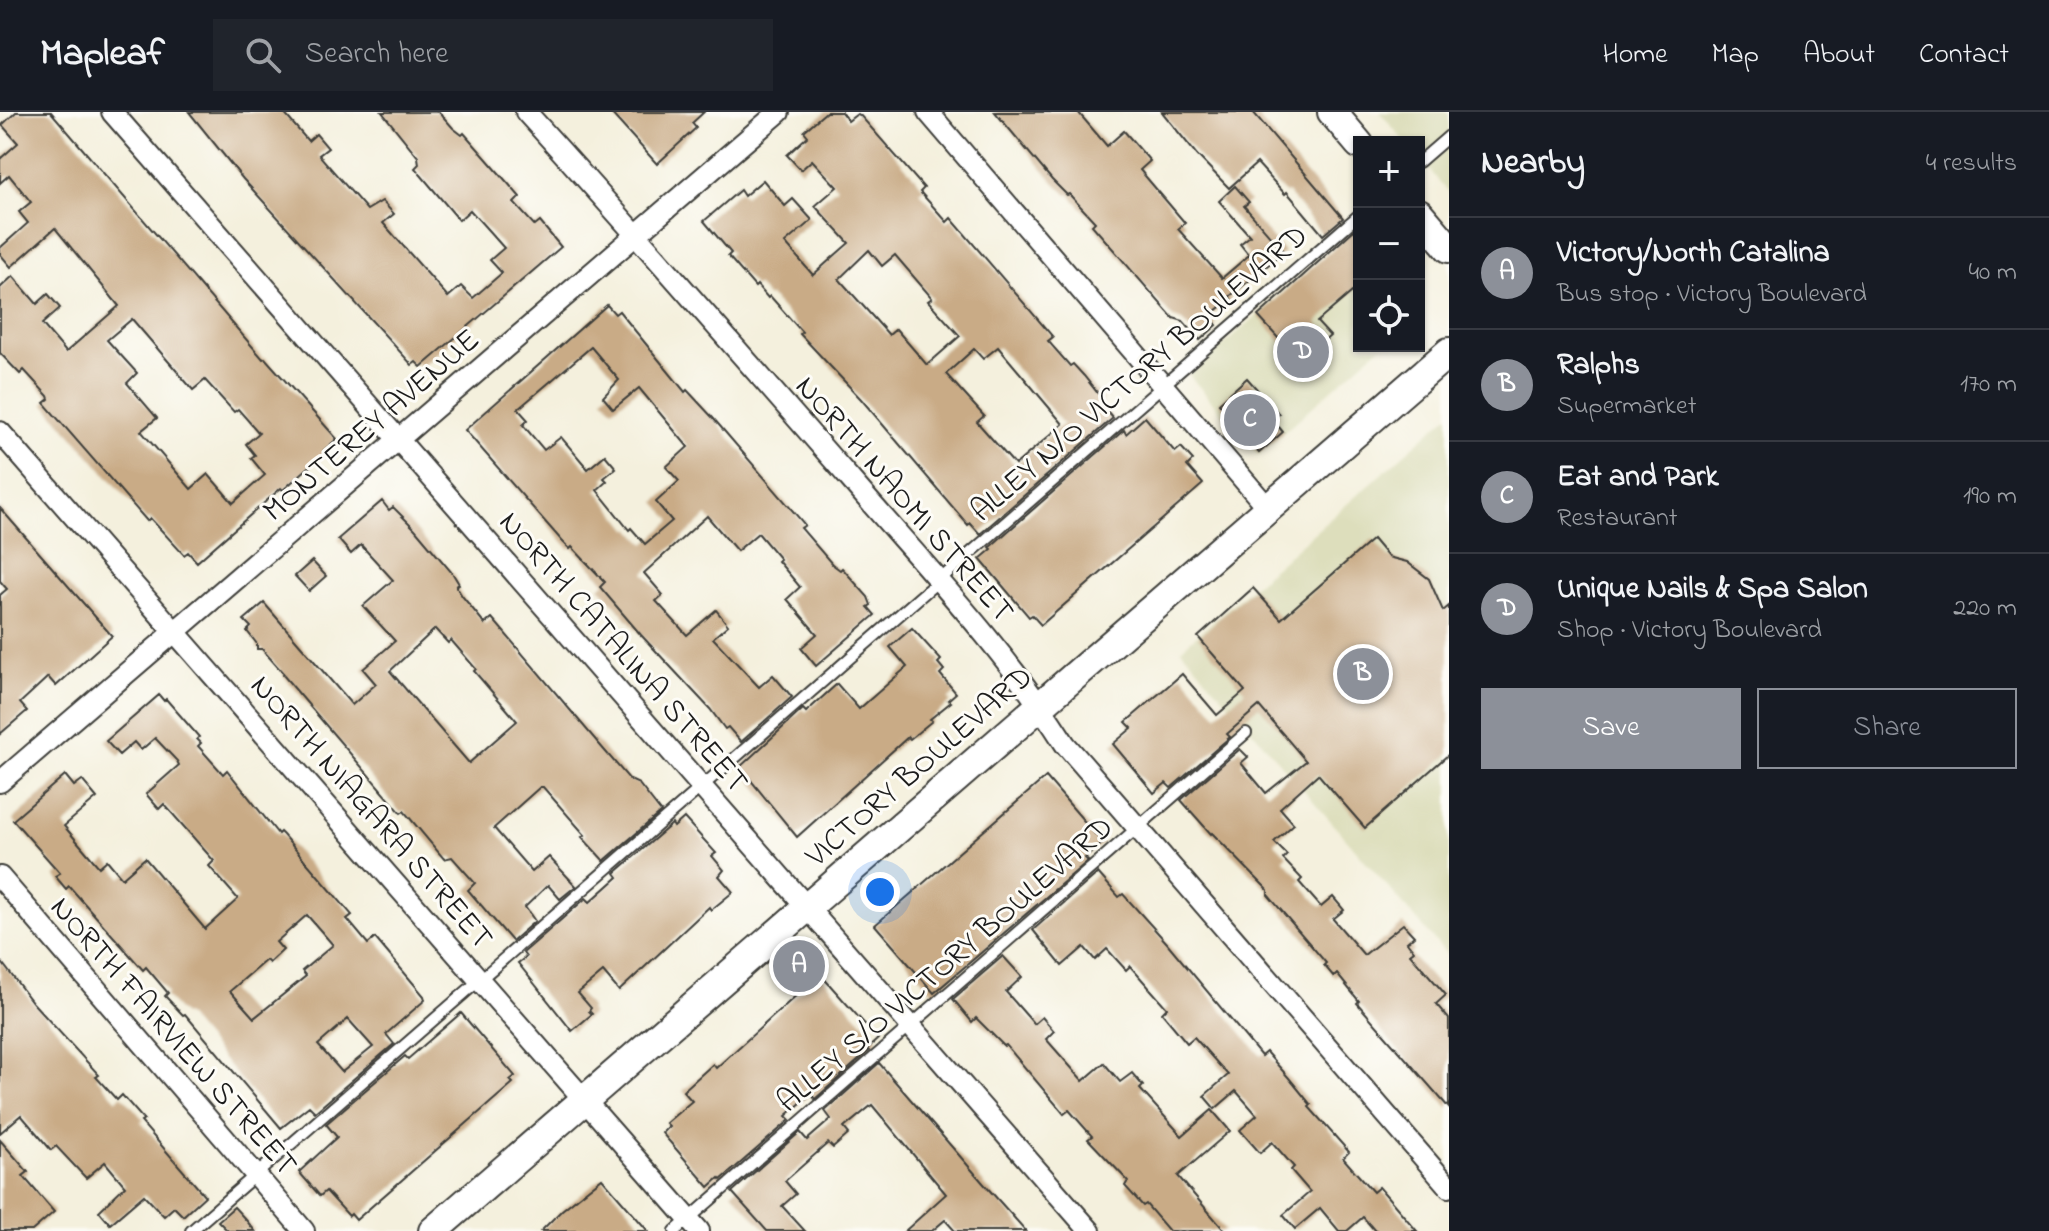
<!DOCTYPE html>
<html lang="en">
<head>
<meta charset="utf-8">
<style>
	body { margin:0; font-family:"Indie Flower",sans-serif; background:#20242c; color:#f1f3f6 }
	.controls { position:absolute; right:24px; top:24px; display:grid; overflow:hidden; border-radius:0px; box-shadow:0 2px 6px #0004 }
	.controls button { width:72px; height:72px; display:grid; place-items:center; padding:0; border:0; border-bottom:2px solid #363941; background:#171b24; color:#f1f3f6; font:40px sans-serif }
	.you { position:absolute; left:880px; top:780px; width:28px; height:28px; margin:-20px; border:6px solid #fff; border-radius:50%; background:#1a73e8; box-shadow:0 0 0 12px #1a73e833 }
	.badge { display:grid; place-items:center; width:52px; height:52px; border-radius:50%; background:#8c9099; color:#fff; font-size:26px; font-weight:700 }
	.pin { position:absolute; translate:-50% -50%; border:4px solid #fff; box-shadow:0 2px 8px #0006 }
	.list { margin:0; padding:0; list-style:none }
	h2 { display:flex; justify-content:space-between; align-items:center; height:104px; margin:0; padding:0 32px; font-size:34px }
	h2 small { font-size:26px; font-weight:400; color:#9ea1a6 }
	.list li { display:grid; grid-template-columns:52px 1fr auto; gap:24px; align-items:center; box-sizing:border-box; height:112px; padding:0 32px; border-top:2px solid #363941 }
	.list b { display:block; font-size:30px; white-space:nowrap }
	.list p { margin:0; font-size:26px; white-space:nowrap; color:#9ea1a6 }
	.list em { font-size:26px; font-style:normal; color:#9ea1a6 }
	.actions { display:flex; gap:16px; padding:24px 32px }
	.actions a { flex:1; padding:18px 0; border:2px solid #8c9099; border-radius:0px; text-align:center; font-size:28px; color:#8c9099 }
	.actions .main { background:#8c9099; color:#fff }
	.icon { flex:none; width:44px; height:44px; fill:none; stroke:currentColor; stroke-width:2; stroke-linecap:round; stroke-linejoin:round }
	.map { position:relative; flex:none; width:1449px; height:1119px; overflow:hidden }
	header { display:flex; align-items:center; gap:48px; box-sizing:border-box; height:112px; padding:0 40px; background:#171b24; border-bottom:2px solid #363941 }
	header strong { font-size:38px }
	nav { display:flex; gap:44px; margin-inline-start:auto; font-size:28px }
	.search { width:560px; height:72px; background:#20242c; display:flex; align-items:center; gap:20px; box-sizing:border-box; padding:0 28px; border-radius:0px; color:#9ea1a6; font-size:30px }
	main { display:flex }
	aside { flex:1; background:#171b24 }
	.map>svg:first-child { display:block }
</style>
</head>
<body>
<header>
<strong>Mapleaf</strong>
<div class="search"><svg class="icon" aria-label="search" viewBox="0 0 24 24"><circle cx="10" cy="10" r="6"/><path d="M15 15l6 6"/></svg>Search here</div>
<nav><a>Home</a><a>Map</a><a>About</a><a>Contact</a></nav>
</header>
<main>
<div class="map">
<svg width="1449" height="1119" viewBox="0 0 1449 1119">
	<rect width="100%" height="100%" fill="#fdfcf7"/>
	<filter id="ink" filterUnits="userSpaceOnUse"><feTurbulence type="fractalNoise" baseFrequency=".0125" numOctaves="2"/><feDisplacementMap in="SourceGraphic" scale="16" xChannelSelector="R" yChannelSelector="G"/><feConvolveMatrix kernelMatrix="1 2 1 2 8 2 1 2 1" color-interpolation-filters="sRGB"/></filter>
	<filter id="wash" filterUnits="userSpaceOnUse"><feTurbulence type="fractalNoise" baseFrequency=".006" numOctaves="4" result="noise"/><feDisplacementMap in="SourceGraphic" scale="32" xChannelSelector="R" yChannelSelector="G"/><feGaussianBlur stdDeviation="1.8" result="paint"/><feColorMatrix in="noise" values="0 0 0 0 0 0 0 0 0 0 0 0 0 0 0 0 0 1.4 0 .05"/><feComposite in="paint" operator="in"/></filter>
	<g filter="url(#wash)">
		<rect width="100%" height="100%" fill="#f4f0dd"/>
		<g fill="#dddebc">
			<path d="M 1380,0 L 1449,0 L 1449,81 L 1419,46 L 1419,30 L 1405,30 Z"/>
			<path d="M 1359,115 L 1359,234 L 1381,234 L 1258,343 L 1189,263 Z"/>
			<path d="M 1449,303 L 1449,845 L 1181,537 Z"/>
		</g>
		<g id="blocks">
			<g fill="#c9ab86" fill-rule="evenodd">
				<path d="M 16,0 L 51,0 L 263,247 L 265,246 L 337,327 L 324,338 L 325,341 L 283,378 L 281,376 L 197,450 L 188,440 L 184,443 L 150,406 L 147,409 L 44,291 L 49,287 L 48,284 L 24,258 L 20,262 L 0,241 L 0,176 L 13,164 L 37,192 L 48,182 L 60,196 L 42,212 L 66,240 L 119,194 L 55,116 L 11,155 L 0,142 L 0,136 L 28,111 L 19,100 L 31,90 L 9,63 L 0,71 L 0,47 L 18,31 L 2,13 ZM 132,207 L 193,278 L 205,268 L 234,300 L 238,297 L 259,321 L 246,332 L 255,343 L 251,346 L 265,363 L 233,391 L 208,362 L 191,377 L 141,319 L 157,306 L 127,271 L 137,261 L 107,228 Z"/>
				<path d="M 189,0 L 283,0 L 308,29 L 316,22 L 328,36 L 319,43 L 367,98 L 382,89 L 394,102 L 383,111 L 448,185 L 461,174 L 473,186 L 502,161 L 490,148 L 504,136 L 470,98 L 459,108 L 415,56 L 419,52 L 418,45 L 382,0 L 439,0 L 453,16 L 462,23 L 464,21 L 520,85 L 514,91 L 535,114 L 540,110 L 561,135 L 421,255 L 416,250 L 412,253 L 243,67 Z"/>
				<path d="M 610,0 L 704,0 L 692,11 L 696,16 L 657,52 Z"/>
				<path d="M 826,0 L 841,0 L 848,9 L 857,2 L 860,3 L 924,76 L 920,80 L 947,110 L 951,106 L 1053,225 L 1048,229 L 1070,254 L 1073,252 L 1084,264 L 1103,288 L 1100,291 L 1113,306 L 980,422 L 970,411 L 968,413 L 861,287 L 800,222 L 802,220 L 770,184 L 768,186 L 757,173 L 755,175 L 728,144 L 731,141 L 704,109 L 740,78 L 744,84 L 763,68 L 785,94 L 793,87 L 812,108 L 785,131 L 813,163 L 833,145 L 849,131 L 815,94 L 837,75 L 812,48 L 801,58 L 787,43 L 808,24 L 804,19 ZM 869,138 L 882,154 L 895,143 L 932,186 L 928,189 L 960,224 L 927,253 L 896,217 L 889,223 L 839,167 ZM 998,235 L 1063,312 L 1015,353 L 977,310 L 984,304 L 946,262 L 974,237 L 983,247 Z"/>
				<path d="M 995,0 L 1078,0 L 1107,34 L 1124,19 L 1150,49 L 1140,58 L 1185,111 L 1178,117 L 1222,166 L 1249,143 L 1240,132 L 1250,124 L 1219,89 L 1235,74 L 1249,90 L 1244,94 L 1284,140 L 1229,185 L 1231,187 L 1210,204 L 1217,213 L 1200,228 L 1183,209 L 1173,206 L 1092,113 L 1095,110 L 1069,82 L 1067,83 L 1052,68 Z"/>
				<path d="M 1162,0 L 1253,0 L 1343,106 L 1323,123 L 1287,80 L 1285,82 L 1257,51 L 1229,76 L 1197,43 Z"/>
				<path d="M 1354,118 L 1359,125 L 1359,174 L 1317,210 L 1330,224 L 1300,250 L 1258,204 Z"/>
				<path d="M 607,193 L 615,202 L 619,199 L 685,280 L 687,278 L 713,306 L 805,413 L 801,416 L 832,452 L 840,458 L 842,456 L 868,485 L 871,493 L 868,495 L 875,503 L 816,554 L 801,536 L 817,522 L 787,487 L 800,475 L 778,449 L 780,447 L 758,421 L 737,439 L 707,404 L 644,461 L 663,483 L 656,489 L 687,523 L 716,498 L 728,513 L 713,526 L 759,575 L 773,563 L 792,585 L 741,630 L 728,615 L 725,617 L 710,597 L 641,523 L 600,475 L 605,470 L 572,435 L 570,437 L 562,429 L 465,318 ZM 591,235 L 619,268 L 603,285 L 613,297 L 639,276 L 688,335 L 666,355 L 679,369 L 656,390 L 672,409 L 645,432 L 631,416 L 629,418 L 597,378 L 607,369 L 604,366 L 616,356 L 605,343 L 588,357 L 561,325 L 544,338 L 523,313 L 528,308 L 518,297 Z"/>
				<path d="M 1247,266 L 1279,302 L 1273,308 L 1283,320 L 1259,341 L 1223,302 L 1226,299 L 1219,291 Z"/>
				<path d="M 1145,305 L 1175,340 L 1181,335 L 1193,348 L 1187,354 L 1203,372 L 1041,513 L 1032,503 L 1029,505 L 980,447 L 992,437 L 990,435 L 1124,318 L 1126,322 Z"/>
				<path d="M 382,389 L 389,398 L 393,395 L 415,417 L 453,462 L 459,472 L 456,474 L 462,484 L 485,512 L 492,506 L 599,632 L 630,668 L 639,672 L 661,700 L 604,749 L 582,725 L 585,723 L 543,675 L 540,675 L 494,716 L 532,760 L 549,745 L 576,774 L 560,787 L 548,773 L 525,795 L 535,809 L 512,829 L 468,778 L 475,771 L 452,745 L 444,747 L 404,699 L 401,701 L 283,563 L 284,562 L 262,537 L 257,537 L 257,532 L 247,519 L 251,515 L 244,508 L 264,491 L 352,593 L 376,572 L 363,557 L 395,529 L 363,494 L 393,468 L 361,433 L 351,442 L 338,427 ZM 435,517 L 448,531 L 451,528 L 476,557 L 474,559 L 517,609 L 469,651 L 390,559 Z"/>
				<path d="M 0,396 L 112,524 L 56,574 L 48,565 L 20,591 L 27,599 L 0,622 L 0,483 L 7,477 L 0,469 Z"/>
				<path d="M 1373,427 L 1388,445 L 1407,450 L 1429,467 L 1443,499 L 1449,494 L 1449,642 L 1365,716 L 1318,662 L 1280,696 L 1294,712 L 1274,730 L 1287,743 L 1283,747 L 1302,767 L 1299,770 L 1321,795 L 1333,785 L 1344,798 L 1333,807 L 1364,843 L 1403,812 L 1414,824 L 1407,830 L 1414,839 L 1410,842 L 1446,883 L 1436,892 L 1449,907 L 1449,996 L 1357,891 L 1359,889 L 1337,862 L 1334,865 L 1324,853 L 1326,851 L 1268,783 L 1268,778 L 1212,721 L 1211,722 L 1181,688 L 1240,637 L 1248,645 L 1241,651 L 1266,681 L 1306,649 L 1259,594 L 1227,622 L 1230,625 L 1171,676 L 1166,671 L 1154,681 L 1113,632 L 1132,616 L 1126,610 L 1182,562 L 1217,603 L 1245,579 L 1198,525 L 1253,476 L 1281,507 Z"/>
				<path d="M 312,449 L 326,464 L 309,479 L 295,464 Z"/>
				<path d="M 912,516 L 941,548 L 938,551 L 944,558 L 940,562 L 956,581 L 948,588 L 951,590 L 930,607 L 932,609 L 910,627 L 908,625 L 797,725 L 740,655 L 803,597 L 806,600 L 837,572 L 859,597 L 907,555 L 890,535 Z"/>
				<path d="M 159,583 L 164,589 L 166,587 L 199,625 L 197,627 L 201,631 L 198,634 L 223,662 L 227,658 L 278,722 L 280,720 L 283,723 L 352,803 L 347,807 L 368,832 L 375,826 L 424,884 L 425,888 L 386,922 L 394,932 L 315,1000 L 309,994 L 281,1016 L 185,902 L 183,903 L 165,884 L 168,881 L 146,855 L 143,858 L 69,774 L 66,777 L 55,764 L 60,761 L 13,708 L 65,663 L 74,674 L 82,668 L 97,686 L 64,714 L 99,755 L 107,748 L 122,766 L 145,746 L 205,817 L 238,787 L 209,754 L 214,749 L 164,692 L 159,697 L 146,682 L 179,653 L 177,649 L 155,626 L 141,638 L 134,630 L 119,643 L 106,629 ZM 307,803 L 333,833 L 302,859 L 306,864 L 254,906 L 230,879 L 266,848 L 269,851 L 283,838 L 276,830 ZM 348,907 L 373,935 L 342,960 L 318,933 Z"/>
				<path d="M 1046,665 L 1103,731 L 1085,746 L 1088,749 L 934,881 L 875,813 Z"/>
				<path d="M 684,706 L 716,741 L 712,744 L 724,758 L 719,764 L 733,780 L 711,798 L 709,795 L 619,879 L 603,860 L 578,881 L 591,896 L 589,899 L 592,902 L 572,919 L 518,851 L 526,845 L 523,841 L 586,786 L 590,790 L 618,765 L 615,761 L 672,712 L 674,715 Z"/>
				<path d="M 1098,761 L 1119,785 L 1123,782 L 1167,831 L 1261,944 L 1266,940 L 1289,966 L 1311,993 L 1309,995 L 1349,1040 L 1343,1046 L 1373,1080 L 1379,1075 L 1417,1119 L 1375,1119 L 1363,1105 L 1347,1119 L 1339,1119 L 1320,1096 L 1295,1117 L 1283,1103 L 1310,1080 L 1291,1058 L 1294,1055 L 1272,1030 L 1260,1041 L 1240,1018 L 1257,1003 L 1236,979 L 1215,997 L 1204,984 L 1228,963 L 1194,925 L 1187,931 L 1162,901 L 1167,896 L 1130,854 L 1126,858 L 1107,837 L 1095,848 L 1084,835 L 1062,854 L 1033,818 Z"/>
				<path d="M 1003,844 L 1022,865 L 1006,880 L 1034,912 L 1042,905 L 1054,919 L 1046,927 L 1083,969 L 1104,951 L 1120,970 L 1132,961 L 1143,974 L 1140,977 L 1182,1024 L 1212,998 L 1230,1019 L 1178,1064 L 1225,1119 L 1169,1119 L 1146,1092 L 1143,1094 L 1125,1074 L 1128,1069 L 1088,1027 L 1092,1024 L 1069,998 L 1064,1002 L 1006,933 L 1004,934 L 976,906 L 972,910 L 953,887 Z"/>
				<path d="M 0,848 L 33,891 L 99,963 L 96,965 L 117,988 L 122,983 L 144,1008 L 141,1010 L 205,1084 L 183,1104 L 174,1095 L 164,1104 L 144,1083 L 110,1112 L 99,1099 L 125,1074 L 105,1050 L 86,1066 L 56,1034 L 51,1038 L 21,1003 L 0,1021 Z"/>
				<path d="M 820,862 L 878,927 L 867,937 L 869,939 L 815,987 L 811,982 L 786,1004 L 790,1008 L 721,1068 L 719,1066 L 709,1075 L 662,1021 L 669,1014 L 666,1011 L 692,989 L 683,979 L 713,952 L 716,956 Z"/>
				<path d="M 461,901 L 515,964 L 510,968 L 513,971 L 356,1108 L 351,1102 L 349,1104 L 326,1079 L 320,1084 L 299,1060 L 337,1025 L 326,1012 L 405,944 L 408,947 Z"/>
				<path d="M 879,951 L 984,1072 L 1026,1119 L 955,1119 L 945,1108 L 932,1119 L 905,1119 L 946,1082 L 872,993 L 844,1016 L 849,1022 L 833,1036 L 828,1031 L 785,1069 L 796,1082 L 782,1094 L 805,1119 L 767,1119 L 732,1080 L 800,1020 L 807,1028 L 831,1007 L 825,999 Z"/>
				<path d="M 0,1028 L 28,1060 L 23,1064 L 54,1100 L 32,1119 L 0,1119 Z"/>
				<path d="M 602,1066 L 648,1119 L 541,1119 L 562,1098 Z"/>
				<path d="M 234,1095 L 246,1108 L 255,1119 L 228,1119 L 218,1109 Z"/>
			</g>
		</g>
	</g>
	<g filter="url(#ink)">
		<use href="#blocks" fill-opacity="0" stroke="#3c3c39" stroke-width="2"/>
		<g fill="none" stroke-linecap="round" stroke-linejoin="round">
			<defs>
				<g id="service">
					<path d="M 1419,50 L 1449,24"/>
					<path d="M 191,1119 L 1359,103"/>
					<path d="M 675,1119 L 1246,621"/>
				</g>
				<g id="minor">
					<path d="M 112,0 L 1090,1119"/>
					<path d="M 526,0 C 636,121 743,245 851,368 C 925,454 1004,536 1065,632 L 1449,1075"/>
					<path d="M 928,0 L 1267,395"/>
					<path d="M 0,320 L 699,1119"/>
					<path d="M 0,670 L 779,0"/>
					<path d="M 0,765 L 304,1119"/>
				</g>
				<g id="secondary">
					<path d="M 1332,0 L 1359,32"/>
					<path d="M 1419,101 L 1449,136"/>
					<path d="M 433,1119 L 1449,240"/>
				</g>
			</defs>
			<use href="#service" stroke="#3c3c39" stroke-width="14"/>
			<use href="#minor" stroke="#3c3c39" stroke-width="24"/>
			<use href="#secondary" stroke="#3c3c39" stroke-width="32"/>
			<use href="#service" stroke="#fff" stroke-width="10"/>
			<use href="#minor" stroke="#fff" stroke-width="20"/>
			<use href="#secondary" stroke="#fff" stroke-width="28"/>
		</g>
	</g>
	<g text-anchor="middle" stroke-width="6" stroke-linejoin="round" paint-order="stroke">
		<g font-size="32" fill="#1c1c1c" stroke="#fdfcf7">
			<text transform="translate(1138 260) rotate(-41)" y="11">ALLEY N/O VICTORY BOULEVARD</text>
			<text transform="translate(370 312) rotate(-41)" y="11">MONTEREY AVENUE</text>
			<text transform="translate(906 386) rotate(49)" y="11">NORTH NAOMI STREET</text>
			<text transform="translate(625 539) rotate(49)" y="11">NORTH CATALINA STREET</text>
			<text transform="translate(918 653) rotate(-41)" y="11">VICTORY BOULEVARD</text>
			<text transform="translate(373 699) rotate(49)" y="11">NORTH NIAGARA STREET</text>
			<text transform="translate(944 851) rotate(-41)" y="11">ALLEY S/O VICTORY BOULEVARD</text>
			<text transform="translate(175 923) rotate(49)" y="11">NORTH FAIRVIEW STREET</text>
		</g>
	</g>
</svg>
<div class="controls">
<button>+</button>
<button>−</button>
<button><svg class="icon" aria-label="locate" viewBox="0 0 24 24"><circle cx="12" cy="12" r="6"/><path d="M12 2v4M12 18v4M2 12h4M18 12h4"/></svg></button>
</div>
<div class="you"></div>
<div class="pin badge" style="left:799px;top:854px">A</div>
<div class="pin badge" style="left:1363px;top:562px">B</div>
<div class="pin badge" style="left:1250px;top:308px">C</div>
<div class="pin badge" style="left:1303px;top:240px">D</div>
</div>
<aside>
<h2>Nearby<small>4 results</small></h2>
<ul class="list">
<li><span class="badge">A</span><div><b>Victory/North Catalina</b><p>Bus stop · Victory Boulevard</p></div><em>40 m</em></li>
<li><span class="badge">B</span><div><b>Ralphs</b><p>Supermarket</p></div><em>170 m</em></li>
<li><span class="badge">C</span><div><b>Eat and Park</b><p>Restaurant</p></div><em>190 m</em></li>
<li><span class="badge">D</span><div><b>Unique Nails &amp; Spa Salon</b><p>Shop · Victory Boulevard</p></div><em>220 m</em></li>
</ul>
<div class="actions"><a class="main">Save</a><a>Share</a></div>
</aside>
</main>
</body>
</html>
